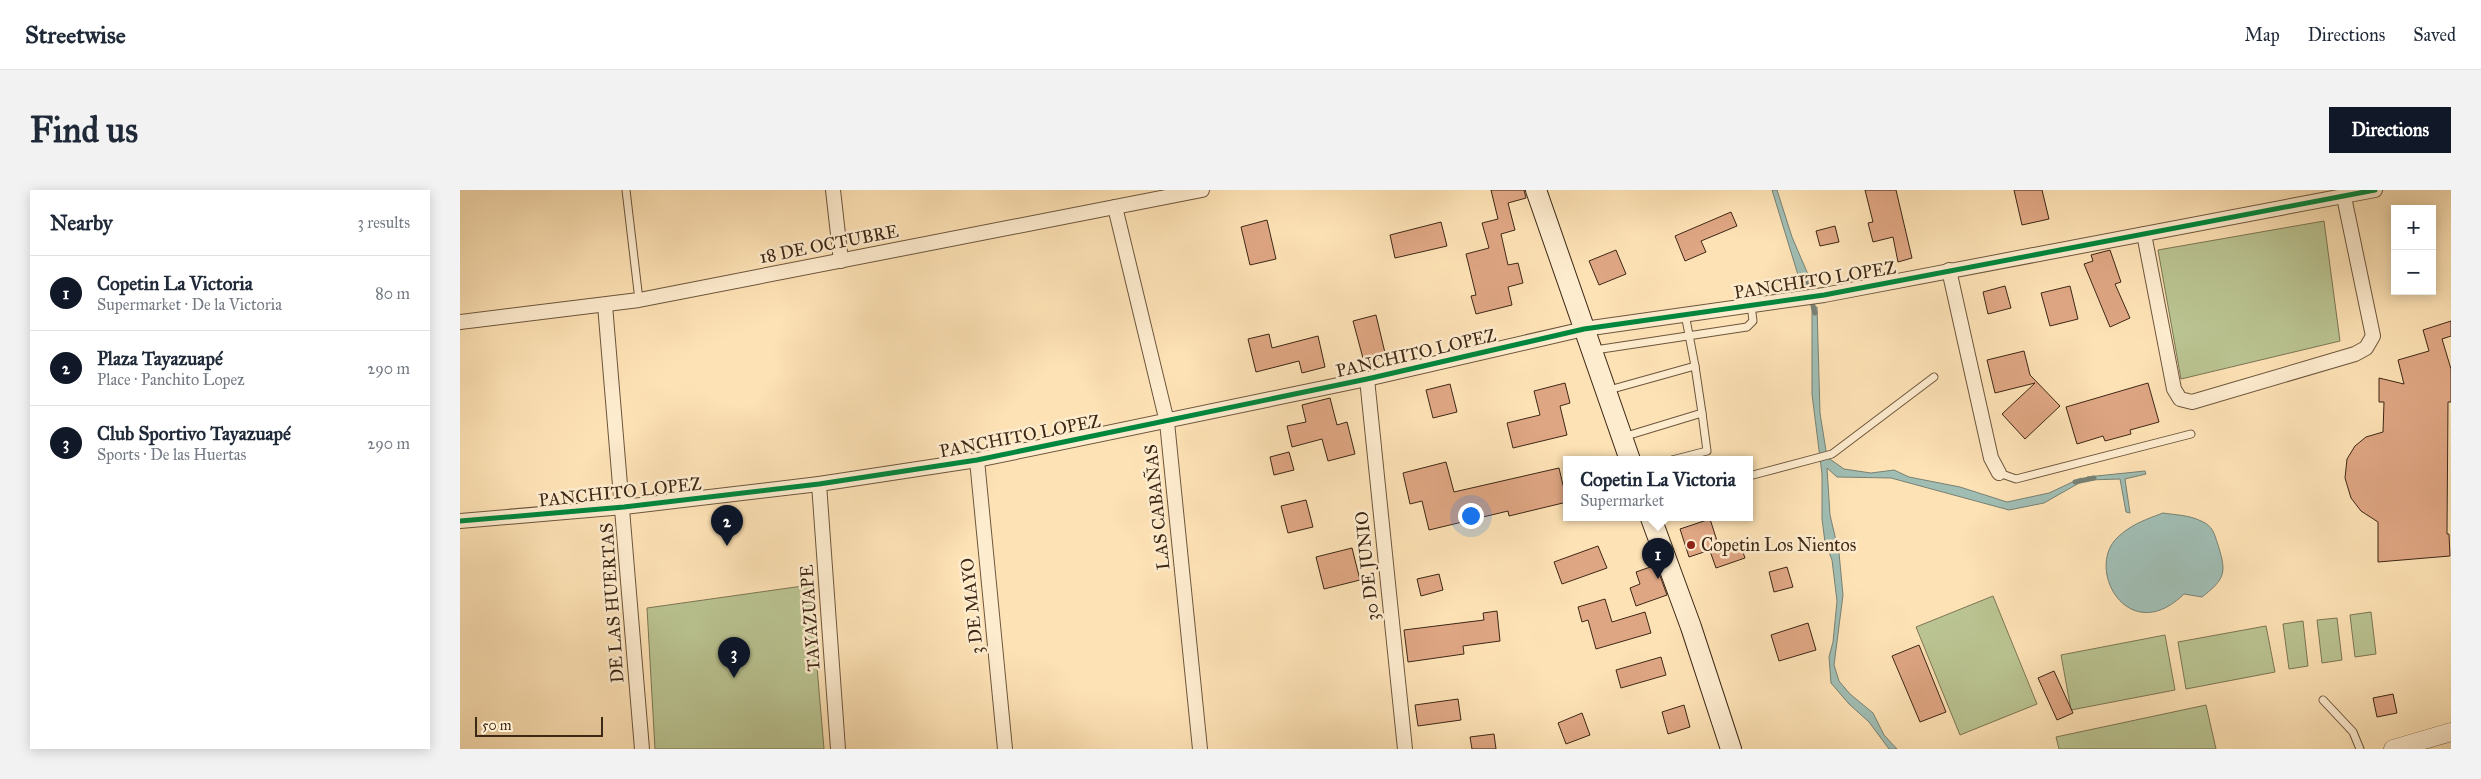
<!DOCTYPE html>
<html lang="en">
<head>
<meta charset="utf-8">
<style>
	body { margin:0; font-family:"IM FELL Great Primer",serif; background:#f2f2f3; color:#1f2937 }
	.controls { position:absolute; right:15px; top:15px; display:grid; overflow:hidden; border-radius:0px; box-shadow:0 2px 12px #0003 }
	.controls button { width:45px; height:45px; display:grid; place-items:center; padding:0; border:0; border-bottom:1px solid #e0e1e3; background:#fff; color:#1f2937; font:25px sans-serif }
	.scale { position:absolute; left:15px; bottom:12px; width:128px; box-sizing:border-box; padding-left:5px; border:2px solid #3d2715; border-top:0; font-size:14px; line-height:18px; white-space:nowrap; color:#3d2715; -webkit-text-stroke:4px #feeccf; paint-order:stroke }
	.you { position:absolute; left:1010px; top:325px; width:18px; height:18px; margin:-12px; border:4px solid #fff; border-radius:50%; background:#1a73e8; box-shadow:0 0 0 8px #1a73e833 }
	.badge { display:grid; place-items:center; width:32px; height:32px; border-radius:50%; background:#111827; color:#fff; font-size:16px; font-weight:700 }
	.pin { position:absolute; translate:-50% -41px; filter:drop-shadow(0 1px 2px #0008) }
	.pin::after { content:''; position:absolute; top:26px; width:18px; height:15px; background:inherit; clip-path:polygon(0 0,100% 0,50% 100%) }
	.popup { position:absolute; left:1103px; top:266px; width:190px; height:65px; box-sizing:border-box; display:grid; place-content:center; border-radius:0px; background:#fff; filter:drop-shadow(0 1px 4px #0005); font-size:16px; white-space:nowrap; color:#747a83 }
	.popup b { font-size:19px; color:#1f2937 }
	.popup::after { content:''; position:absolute; left:50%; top:100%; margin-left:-10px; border:10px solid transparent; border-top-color:#fff }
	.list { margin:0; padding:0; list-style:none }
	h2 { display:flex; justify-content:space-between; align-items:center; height:65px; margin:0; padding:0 20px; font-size:21px }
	h2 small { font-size:16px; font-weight:400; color:#747a83 }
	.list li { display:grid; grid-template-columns:32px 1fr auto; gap:15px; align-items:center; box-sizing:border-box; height:75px; padding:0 20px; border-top:1px solid #e0e1e3 }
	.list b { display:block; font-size:19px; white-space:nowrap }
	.list p { margin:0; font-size:16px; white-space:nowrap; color:#747a83 }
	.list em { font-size:16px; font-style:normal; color:#747a83 }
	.map { position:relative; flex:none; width:1991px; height:559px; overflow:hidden; border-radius:0px }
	header { display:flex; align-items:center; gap:30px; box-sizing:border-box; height:70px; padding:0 25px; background:#fff; border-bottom:1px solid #e0e1e3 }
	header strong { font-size:24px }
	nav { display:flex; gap:28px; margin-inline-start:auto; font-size:18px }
	.intro { display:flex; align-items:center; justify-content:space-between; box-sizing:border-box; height:120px; padding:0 30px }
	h1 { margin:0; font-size:35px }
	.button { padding:12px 22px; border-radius:0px; background:#111827; color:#fff; font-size:18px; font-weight:700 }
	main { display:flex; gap:30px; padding:0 30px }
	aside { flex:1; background:#fff; border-radius:0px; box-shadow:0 2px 12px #0003 }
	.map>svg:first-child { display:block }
</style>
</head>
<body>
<header>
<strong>Streetwise</strong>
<nav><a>Map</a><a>Directions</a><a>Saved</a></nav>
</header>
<div class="intro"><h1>Find us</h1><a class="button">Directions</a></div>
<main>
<aside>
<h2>Nearby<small>3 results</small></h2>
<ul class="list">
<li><span class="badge">1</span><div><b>Copetin La Victoria</b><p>Supermarket · De la Victoria</p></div><em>80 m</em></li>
<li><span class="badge">2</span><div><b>Plaza Tayazuapé</b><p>Place · Panchito Lopez</p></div><em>290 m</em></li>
<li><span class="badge">3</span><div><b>Club Sportivo Tayazuapé</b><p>Sports · De las Huertas</p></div><em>290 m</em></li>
</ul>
</aside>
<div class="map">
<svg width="1991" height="559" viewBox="0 0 1991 559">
	<rect width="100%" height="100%" fill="#fde2b5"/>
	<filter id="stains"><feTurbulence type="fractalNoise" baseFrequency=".004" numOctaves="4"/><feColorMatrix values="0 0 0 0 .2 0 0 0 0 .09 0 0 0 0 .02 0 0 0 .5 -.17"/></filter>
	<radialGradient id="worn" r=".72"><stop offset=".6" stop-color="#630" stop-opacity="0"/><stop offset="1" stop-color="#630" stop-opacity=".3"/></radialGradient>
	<g fill="#bac492" stroke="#7c7654">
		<path d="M 1864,31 L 1880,151 L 1721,189 L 1698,60 Z"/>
		<path d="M 350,395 L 364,559 L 195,559 L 187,418 Z"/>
		<path d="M 1533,406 L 1577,514 L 1500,545 L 1456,437 Z"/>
		<path d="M 1911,422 L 1916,464 L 1895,467 L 1890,425 Z"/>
		<path d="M 1877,428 L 1882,470 L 1862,473 L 1857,430 Z"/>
		<path d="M 1843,431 L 1848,476 L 1829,479 L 1823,434 Z"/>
		<path d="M 1806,436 L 1815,482 L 1726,499 L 1718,452 Z"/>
		<path d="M 1705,445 L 1715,500 L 1611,520 L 1601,465 Z"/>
		<path d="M 1746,515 L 1756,559 L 1599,559 L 1596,547 Z"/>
	</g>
	<g fill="#a0bdb3" stroke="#788174">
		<path d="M 1312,0 L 1317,0 L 1332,47 L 1353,96 L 1342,98 Z"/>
		<path d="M 1352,117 L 1357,117 L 1360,223 L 1367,267 L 1384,279 L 1411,283 L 1434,280 L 1449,287 L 1500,297 L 1547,312 L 1589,303 L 1621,288 L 1621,292 L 1584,313 L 1549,320 L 1431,288 L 1377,287 L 1367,278 L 1370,325 L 1379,363 L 1383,405 L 1374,475 L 1379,491 L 1390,504 L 1413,523 L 1424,545 L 1437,559 L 1429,559 L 1409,532 L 1389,514 L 1371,493 L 1369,467 L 1373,452 L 1377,411 L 1372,370 L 1365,352 L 1362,329 L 1362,284 L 1352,204 Z"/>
		<path d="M 1685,281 L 1686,284 L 1665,289 L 1670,323 L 1666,322 L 1660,289 L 1628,290 L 1627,287 Z"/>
		<path d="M 1703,323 C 1716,325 1729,325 1741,331 C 1753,336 1754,343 1758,355 C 1767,383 1765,389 1742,407 L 1724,404 C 1668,459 1623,377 1659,346 C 1672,334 1687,329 1703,323 Z"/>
	</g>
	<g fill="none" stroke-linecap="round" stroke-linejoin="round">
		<g stroke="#788174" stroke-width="5">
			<path d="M 1346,90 L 1355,123"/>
			<path d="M 1615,292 L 1634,288"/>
		</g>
	</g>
	<g fill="#dfa683" stroke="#3d2715">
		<path d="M 1031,0 L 1064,0 L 1066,8 L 1048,13 L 1055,40 L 1041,44 L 1048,75 L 1058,73 L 1063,93 L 1048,97 L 1052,115 L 1016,124 L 1011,106 L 1016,105 L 1006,64 L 1029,58 L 1022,33 L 1038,29 Z"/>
		<path d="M 1405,0 L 1436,0 L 1452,68 L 1438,72 L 1433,47 L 1413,52 L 1408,33 L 1413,32 Z"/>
		<path d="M 1554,0 L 1582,0 L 1589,29 L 1562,35 Z"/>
		<path d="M 1271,22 L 1277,36 L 1241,51 L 1246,62 L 1225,71 L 1215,46 Z"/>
		<path d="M 807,30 L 816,69 L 790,75 L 781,37 Z"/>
		<path d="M 981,32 L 987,56 L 935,68 L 930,45 Z"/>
		<path d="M 1375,36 L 1379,52 L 1360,56 L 1356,41 Z"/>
		<path d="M 1156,60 L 1166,84 L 1139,95 L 1129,71 Z"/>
		<path d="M 1650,60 L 1661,92 L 1655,94 L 1670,128 L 1650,137 L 1624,74 L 1633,71 L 1631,65 Z"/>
		<path d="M 1545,96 L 1551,118 L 1528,124 L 1523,102 Z"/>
		<path d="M 1610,96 L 1618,129 L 1590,136 L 1581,103 Z"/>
		<path d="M 916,125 L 926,167 L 904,172 L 893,131 Z"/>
		<path d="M 1991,131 L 1991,146 L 1982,149 L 1991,179 L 1991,212 L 1988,212 L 1987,344 L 1989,344 L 1990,366 L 1918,372 L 1918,332 L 1901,321 L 1891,308 L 1885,288 L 1887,269 L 1895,256 L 1906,247 L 1923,242 L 1924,212 L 1919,212 L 1919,188 L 1944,194 L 1938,170 L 1969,161 L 1963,140 Z"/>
		<path d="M 809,144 L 812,158 L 858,146 L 865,177 L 842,183 L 839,171 L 796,182 L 788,149 Z"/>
		<path d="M 1564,161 L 1570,185 L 1600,216 L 1565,249 L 1542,224 L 1575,193 L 1535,203 L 1527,170 Z"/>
		<path d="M 1105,193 L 1110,213 L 1100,216 L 1107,245 L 1053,258 L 1047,233 L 1080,225 L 1074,201 Z"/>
		<path d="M 1688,193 L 1699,232 L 1670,240 L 1671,244 L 1645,251 L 1643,246 L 1617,254 L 1606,217 Z"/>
		<path d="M 990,194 L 997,222 L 973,228 L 966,200 Z"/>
		<path d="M 870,208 L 877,235 L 887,232 L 895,264 L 868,271 L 862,249 L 832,257 L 827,236 L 846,232 L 842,215 Z"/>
		<path d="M 829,262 L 834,280 L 814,285 L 810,267 Z"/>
		<path d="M 986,272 L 994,302 L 1099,278 L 1107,312 L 1049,326 L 1048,321 L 969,340 L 962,311 L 950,314 L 943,283 Z"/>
		<path d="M 846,310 L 853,337 L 828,343 L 821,316 Z"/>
		<path d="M 1250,329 L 1259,357 L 1229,367 L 1220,339 Z"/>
		<path d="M 1279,351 L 1285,368 L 1256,378 L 1250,361 Z"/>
		<path d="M 1138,356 L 1147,378 L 1102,394 L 1094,372 Z"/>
		<path d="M 892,358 L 900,390 L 864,399 L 856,367 Z"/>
		<path d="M 1196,375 L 1207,405 L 1176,416 L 1170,398 L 1180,394 L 1176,382 Z"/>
		<path d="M 1327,377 L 1333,397 L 1314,402 L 1309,382 Z"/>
		<path d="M 979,384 L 983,400 L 961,406 L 957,389 Z"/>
		<path d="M 1145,409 L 1152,432 L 1185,422 L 1191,443 L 1136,459 L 1128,430 L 1122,432 L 1118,417 Z"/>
		<path d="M 1037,421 L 1040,451 L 1003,456 L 1004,464 L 948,472 L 944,440 L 1024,430 L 1023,423 Z"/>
		<path d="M 1348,433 L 1356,460 L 1319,471 L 1311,445 Z"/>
		<path d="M 1459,455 L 1486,522 L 1460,532 L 1432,466 Z"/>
		<path d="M 1201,467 L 1206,485 L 1161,498 L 1156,480 Z"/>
		<path d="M 1594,481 L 1613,523 L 1597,530 L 1578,488 Z"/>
		<path d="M 1933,504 L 1937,523 L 1917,527 L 1913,508 Z"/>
		<path d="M 998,509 L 1001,530 L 958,536 L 955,515 Z"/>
		<path d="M 1224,515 L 1230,537 L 1208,544 L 1202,522 Z"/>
		<path d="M 1122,523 L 1130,545 L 1106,554 L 1098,533 Z"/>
		<path d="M 1034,544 L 1036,559 L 1012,559 L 1010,547 Z"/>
	</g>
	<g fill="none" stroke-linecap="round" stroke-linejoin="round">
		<defs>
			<g id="service">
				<path d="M 166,0 L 179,110"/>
				<path d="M 1225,124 L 1235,176"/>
				<path d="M 1135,160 L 1287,137 L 1293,131 L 1291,115"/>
				<path d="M 1149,200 L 1235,176 L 1242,223 L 1163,247"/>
				<path d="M 1212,270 L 1247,261 L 1242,223"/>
				<path d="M 1539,283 L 1556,289 L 1731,244"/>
				<path d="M 1289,286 L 1372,264 L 1474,187"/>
				<path d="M 1863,510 L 1893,542 L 1900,559"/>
			</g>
			<g id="minor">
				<path d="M 373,0 L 381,71"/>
				<path d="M 655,17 L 707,232 L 740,559"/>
				<path d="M 1684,44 L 1714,199 L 1720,209 L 1732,212 L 1895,164 L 1906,158 L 1913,146 L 1884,7"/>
				<path d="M 1489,80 L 1531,268 L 1539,283"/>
				<path d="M 145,115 L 182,559"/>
				<path d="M 0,132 L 179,110 L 742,0"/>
				<path d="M 907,189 L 945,559"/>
				<path d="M 517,270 L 545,559"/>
				<path d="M 359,294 L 378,559"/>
				<path d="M 0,331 L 164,317 L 359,294 L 517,270 L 907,189 L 1124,139 L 1364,105 L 1915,0"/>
			</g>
			<path id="tertiary" d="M 1933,559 L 1991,542"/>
			<g id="secondary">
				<path d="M 1076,0 L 1170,270"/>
				<path d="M 1191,328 L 1231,437 L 1271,559"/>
			</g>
		</defs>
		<use href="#service" stroke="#6d563d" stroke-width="9"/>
		<use href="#minor" stroke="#6d563d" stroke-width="16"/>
		<use href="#tertiary" stroke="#6d563d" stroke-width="19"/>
		<use href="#secondary" stroke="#3d2715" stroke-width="22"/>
		<use href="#service" stroke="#feeccf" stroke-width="7"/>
		<use href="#minor" stroke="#feeccf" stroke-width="14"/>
		<use href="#tertiary" stroke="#feeccf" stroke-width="18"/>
		<use href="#secondary" stroke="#feeccf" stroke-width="20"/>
		<defs>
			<path id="cycleway" d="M 0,331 L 164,317 L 359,294 L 517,270 L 907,189 L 1124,139 L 1364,105 L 1915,0"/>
		</defs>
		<use href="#cycleway" stroke="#feeccf" stroke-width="8"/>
		<use href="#cycleway" stroke="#00873e" stroke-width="5"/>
	</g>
	<circle fill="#8f2418" stroke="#feeccf" stroke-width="2" cx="1231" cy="355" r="5"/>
	<g text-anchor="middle" stroke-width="5" stroke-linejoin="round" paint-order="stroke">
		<g font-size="18" fill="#3d2715" stroke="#feeccf">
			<text transform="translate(369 54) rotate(-11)" y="6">18 DE OCTUBRE</text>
			<text transform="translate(1355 90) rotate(-9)" y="6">PANCHITO LOPEZ</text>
			<text transform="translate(956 163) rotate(-13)" y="6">PANCHITO LOPEZ</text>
			<text transform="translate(560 246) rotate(-11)" y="6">PANCHITO LOPEZ</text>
			<text transform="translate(160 302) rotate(-6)" y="6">PANCHITO LOPEZ</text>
			<text transform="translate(697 317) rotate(-96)" y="6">LAS CABAÑAS</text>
			<text transform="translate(907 376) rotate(-96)" y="6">30 DE JUNIO</text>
			<text transform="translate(152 413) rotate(-94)" y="6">DE LAS HUERTAS</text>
			<text transform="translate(512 416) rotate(-96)" y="6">3 DE MAYO</text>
			<text transform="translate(350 428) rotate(-94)" y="6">TAYAZUAPE</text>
		</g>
		<g font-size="18" fill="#3d2715" stroke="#feeccf" text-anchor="start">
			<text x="1241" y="361">Copetin Los Nientos</text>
		</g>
	</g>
	<rect width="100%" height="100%" filter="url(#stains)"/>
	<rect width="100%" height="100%" fill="url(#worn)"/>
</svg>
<div class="controls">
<button>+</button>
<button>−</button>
</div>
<div class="scale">50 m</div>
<div class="you"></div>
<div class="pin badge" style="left:1198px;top:389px">1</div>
<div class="popup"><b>Copetin La Victoria</b>Supermarket</div>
<div class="pin badge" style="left:267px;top:356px">2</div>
<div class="pin badge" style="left:274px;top:488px">3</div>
</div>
</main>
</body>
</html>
